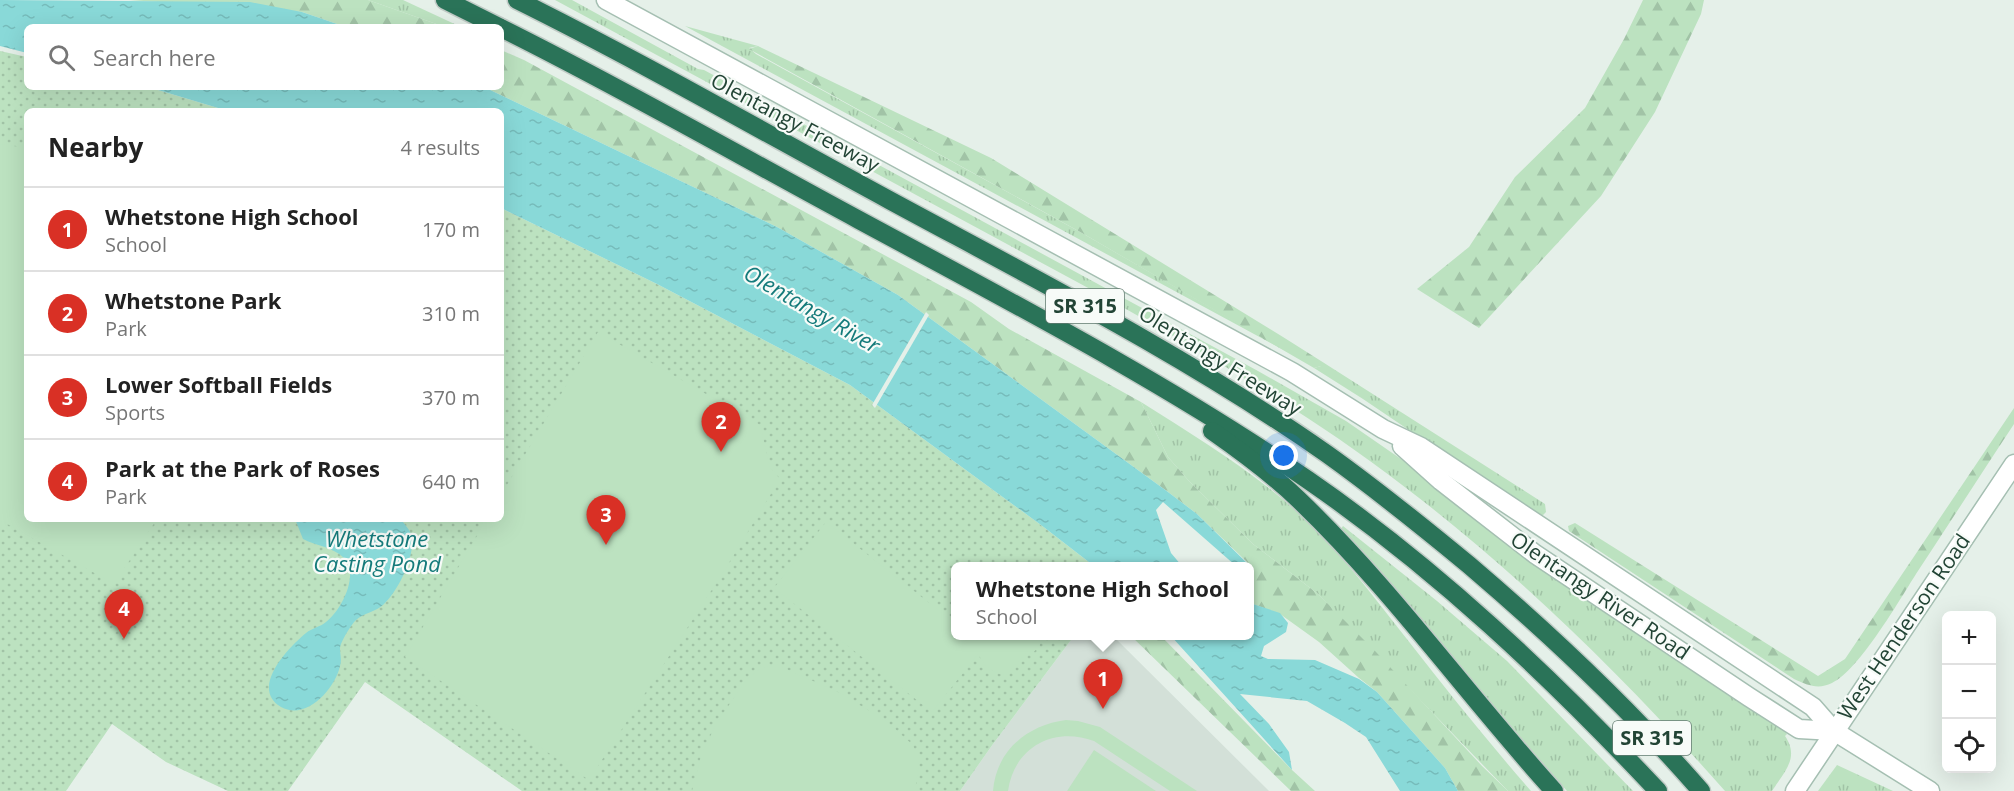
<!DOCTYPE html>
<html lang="en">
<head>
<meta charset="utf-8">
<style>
	body { margin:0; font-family:"Open Sans",sans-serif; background:#f2f2f2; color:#222 }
	.controls { position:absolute; right:18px; bottom:18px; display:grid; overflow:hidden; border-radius:9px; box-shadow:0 6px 24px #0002 }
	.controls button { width:54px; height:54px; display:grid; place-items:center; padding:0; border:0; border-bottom:2px solid #e0e0e0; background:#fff; color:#222; font:30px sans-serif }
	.you { position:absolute; left:1284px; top:456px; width:21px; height:21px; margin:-15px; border:4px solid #fff; border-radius:50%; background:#1a73e8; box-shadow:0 0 0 9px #1a73e833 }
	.badge { display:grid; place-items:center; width:39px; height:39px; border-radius:50%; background:#d93025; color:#fff; font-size:20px; font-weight:700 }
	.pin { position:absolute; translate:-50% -50px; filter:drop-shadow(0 2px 3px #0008) }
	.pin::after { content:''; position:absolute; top:32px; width:21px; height:18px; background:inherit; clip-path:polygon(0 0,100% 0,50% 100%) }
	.popup { position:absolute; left:951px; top:562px; width:303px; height:78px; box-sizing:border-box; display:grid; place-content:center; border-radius:9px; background:#fff; filter:drop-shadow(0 2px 4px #0005); font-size:20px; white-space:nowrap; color:#767676 }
	.popup b { font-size:22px; color:#222 }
	.popup::after { content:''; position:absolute; left:50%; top:100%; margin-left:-12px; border:12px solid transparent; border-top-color:#fff }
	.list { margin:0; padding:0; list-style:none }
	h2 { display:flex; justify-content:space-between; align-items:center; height:78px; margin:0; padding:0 24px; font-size:26px }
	h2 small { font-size:20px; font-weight:400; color:#767676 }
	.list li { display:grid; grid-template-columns:39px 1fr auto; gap:18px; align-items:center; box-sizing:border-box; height:84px; padding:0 24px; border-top:2px solid #e0e0e0 }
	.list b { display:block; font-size:22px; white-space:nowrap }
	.list p { margin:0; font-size:20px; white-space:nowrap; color:#767676 }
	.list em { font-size:20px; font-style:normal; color:#767676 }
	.icon { flex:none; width:33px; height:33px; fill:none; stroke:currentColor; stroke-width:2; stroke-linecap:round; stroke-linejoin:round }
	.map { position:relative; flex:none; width:2014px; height:791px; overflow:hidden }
	.search { position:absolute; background:#fff; box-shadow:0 6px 24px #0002; left:24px; top:24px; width:480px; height:66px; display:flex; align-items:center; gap:15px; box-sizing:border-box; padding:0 21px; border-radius:9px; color:#767676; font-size:22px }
	.panel { position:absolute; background:#fff; box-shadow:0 6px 24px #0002; left:24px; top:108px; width:480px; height:414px; border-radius:9px }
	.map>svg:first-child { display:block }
</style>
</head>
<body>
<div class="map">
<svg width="2014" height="791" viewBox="0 0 2014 791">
	<defs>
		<pattern id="grass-tufts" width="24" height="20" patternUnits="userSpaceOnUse" patternTransform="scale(1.5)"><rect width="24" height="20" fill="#bce2c0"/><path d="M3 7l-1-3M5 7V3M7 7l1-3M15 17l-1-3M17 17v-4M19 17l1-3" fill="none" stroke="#a1c3a6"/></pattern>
		<pattern id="forest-firs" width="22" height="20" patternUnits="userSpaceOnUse" patternTransform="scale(1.5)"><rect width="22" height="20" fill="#bce2c0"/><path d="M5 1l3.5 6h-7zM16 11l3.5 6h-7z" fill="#a1c3a6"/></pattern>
		<pattern id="park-dots" width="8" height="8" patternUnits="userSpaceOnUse" patternTransform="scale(1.5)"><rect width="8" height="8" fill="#bce2c0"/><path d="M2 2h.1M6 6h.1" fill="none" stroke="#a1c3a6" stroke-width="1.8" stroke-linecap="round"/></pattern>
		<pattern id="water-ripples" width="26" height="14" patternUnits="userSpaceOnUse" patternTransform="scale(1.5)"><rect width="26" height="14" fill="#89d9d8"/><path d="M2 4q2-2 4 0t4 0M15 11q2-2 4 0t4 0" fill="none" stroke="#76bbba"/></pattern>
	</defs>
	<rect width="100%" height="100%" fill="#e5f0e9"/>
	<path fill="#d3e0d8" d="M 1074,636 L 1113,636 L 1269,791 L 960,791 L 993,744 Z"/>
	<g fill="url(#grass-tufts)">
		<path d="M 368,0 L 403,0 L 461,27 L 445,27 Z"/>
		<path d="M 555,0 L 572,0 L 698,69 L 704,70 L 1258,371 L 1346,421 L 1414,468 L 1502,541 L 1781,727 L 1787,734 L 1785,736 C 1800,758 1784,772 1772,791 L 1725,791 C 1601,651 1464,520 1306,417 C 1240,374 1172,335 1103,296 Z"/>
		<path d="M 685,26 L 758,46 L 749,48 L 756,54 L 1082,233 L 1293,355 Z"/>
		<path d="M 1321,361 L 1545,504 L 1546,512 L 1543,515 L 1533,514 L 1363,399 L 1314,368 L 1321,366 Z"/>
		<path d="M 1141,402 C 1201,440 1263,477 1314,528 C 1349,563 1379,604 1410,643 C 1449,693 1489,743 1531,791 L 1508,791 L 1318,594 L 1253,544 L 1189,481 L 1168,457 Z"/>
		<path d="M 1343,526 L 1437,601 L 1507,661 L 1633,791 L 1567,791 L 1340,530 Z"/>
		<path d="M 1837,765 L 1893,791 L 1818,791 Z"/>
	</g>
	<g fill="url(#forest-firs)">
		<path d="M 129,0 L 368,0 L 445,27 L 346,27 L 302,12 Z"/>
		<path d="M 1643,0 L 1704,0 L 1701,14 L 1655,112 L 1601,196 L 1479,328 L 1417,289 L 1469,247 L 1515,177 L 1585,108 L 1624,39 Z"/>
		<path d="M 758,46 L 991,158 L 1283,337 L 1321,361 L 1321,366 L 1314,368 L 1082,233 L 749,49 Z"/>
		<path d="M 501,50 L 524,60 L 971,302 L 1009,329 L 1141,402 L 1168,457 L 1189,481 L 1253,544 L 1318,594 L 1376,652 L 1482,766 L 1508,791 L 1458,791 L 1445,768 L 1377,692 L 1359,678 L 1319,642 L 1280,614 L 1250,603 L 1250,566 L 1247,566 L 1247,562 L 1197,514 L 1168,492 L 898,295 L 777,227 L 484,87 L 501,87 Z"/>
		<path d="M 2014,408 L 2014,424 C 1981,474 1949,524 1916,574 C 1899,601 1859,670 1832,683 C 1818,690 1807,685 1794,679 L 1569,531 L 1568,526 L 1575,523 L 1818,676 L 1845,659 Z"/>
		<path d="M 1131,636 L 1161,636 L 1292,770 L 1315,791 L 1291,791 Z"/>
	</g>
	<path fill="url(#park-dots)" d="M 0,51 L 27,57 L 27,87 L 148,87 L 228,111 L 27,111 L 27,519 L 501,519 L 501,208 L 657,284 L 850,385 L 1041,525 L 1094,566 L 956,566 L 956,636 L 1074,636 L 993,744 L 960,791 L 522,791 L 365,682 L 288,791 L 228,791 L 166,762 L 112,724 L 66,791 L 0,791 Z"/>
	<g fill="#bce2c0">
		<path d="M 0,144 L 27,148 L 27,519 L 157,519 L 114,584 L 0,520 Z"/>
		<path d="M 598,332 L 760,425 L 770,467 L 780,479 L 724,571 L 589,780 L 405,657 L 487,519 L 501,519 L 501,495 Z"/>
		<path d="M 826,522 L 956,624 L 956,636 L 970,636 L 977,641 L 978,636 L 1038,636 L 1040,645 L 1032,654 L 1028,651 L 1006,675 C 992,674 984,665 978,654 L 932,712 L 774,588 Z"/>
		<path d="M 775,664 L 840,693 L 886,721 L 913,745 L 919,763 L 915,791 L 692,791 L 702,752 L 718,721 L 746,680 L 761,668 Z"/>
		<path d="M 1066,720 L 1078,721 L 1100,727 L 1197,791 L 1170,791 L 1094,741 C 1054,726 1014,747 1008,791 L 993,791 C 996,751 1027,725 1066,720 Z"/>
		<path d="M 1094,750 L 1156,791 L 1067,791 Z"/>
	</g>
	<g fill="url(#water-ripples)">
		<path d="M 0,0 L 250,2 L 302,12 L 346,27 L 27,27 L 27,53 L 0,46 Z"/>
		<path d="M 148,87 L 484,87 L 777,227 L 898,295 L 1168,492 L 1197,514 L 1247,563 L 1247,566 L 1236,566 L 1163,502 L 1156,510 L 1171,553 L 1182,566 L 1094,566 L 1041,525 L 850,385 L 657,284 L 501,208 L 501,111 L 228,111 Z"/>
		<path d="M 295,519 L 400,519 C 404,523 409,529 411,534 C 417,554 398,591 384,604 C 376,612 363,613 356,620 C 351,625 341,641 340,648 C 340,654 342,660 340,666 C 335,689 306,721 281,707 C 249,688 289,647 306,633 C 312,628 320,627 326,622 C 341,611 360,574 344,558 C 333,547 317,546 303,539 Z"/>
		<path d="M 1250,603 L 1280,613 L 1288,623 L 1286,632 L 1264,646 L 1261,656 L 1268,659 L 1315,660 L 1359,679 L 1377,692 L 1445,768 L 1458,791 L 1400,791 L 1366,737 L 1345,723 L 1307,701 L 1240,694 L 1269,724 L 1289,752 L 1292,770 L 1171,636 L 1250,636 Z"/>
	</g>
	<path fill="#e5f0e9" d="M 926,312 L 929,315 L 875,408 L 872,405 Z"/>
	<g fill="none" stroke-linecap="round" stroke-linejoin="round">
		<defs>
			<g id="secondary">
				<path d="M 606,0 L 1292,372 L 1383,429 L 1421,447 L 1813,707 L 1834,731 L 1930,791"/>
				<path d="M 1402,446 L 1441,481 L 1535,554 L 1749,697 L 1799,729 L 1834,731"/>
				<path d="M 1795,791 L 2014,464"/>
			</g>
			<g id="highway">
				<path d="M 445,0 L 499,27"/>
				<path d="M 517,0 C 644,63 767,134 891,201 C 1039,281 1190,358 1327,454 C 1376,489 1423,527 1469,565 C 1551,635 1630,709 1701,791"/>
				<path d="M 501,28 C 622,88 740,156 859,220 C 1011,302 1165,382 1308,480 C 1437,569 1551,677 1658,791"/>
				<path d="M 1212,431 C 1242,452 1272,474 1298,499 C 1392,589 1467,695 1554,791"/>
			</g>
		</defs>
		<use href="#secondary" stroke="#a5bfb2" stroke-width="21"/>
		<use href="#highway" stroke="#c1cbc6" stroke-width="21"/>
		<use href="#secondary" stroke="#fff" stroke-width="18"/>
		<use href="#highway" stroke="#2a7358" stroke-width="18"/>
	</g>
	<g text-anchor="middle" stroke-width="4.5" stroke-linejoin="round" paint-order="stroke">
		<g fill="#f7fbf8" stroke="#627b70" stroke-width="1.5">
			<rect x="1046" y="289" width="78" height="34" rx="4.5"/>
			<rect x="1613" y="721" width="78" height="34" rx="4.5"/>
		</g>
		<g font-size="20" font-weight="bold" fill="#224435">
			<text x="1085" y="313">SR 315</text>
			<text x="1652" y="745">SR 315</text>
		</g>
		<g font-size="21" fill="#224435" stroke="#f7fbf8">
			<text transform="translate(795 123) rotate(28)" y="7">Olentangy Freeway</text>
			<text transform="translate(1220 361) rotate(32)" y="7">Olentangy Freeway</text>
			<text transform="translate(1600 596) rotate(34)" y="7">Olentangy River Road</text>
			<text transform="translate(1904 627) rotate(-56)" y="7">West Henderson Road</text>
		</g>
		<g font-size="22" font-style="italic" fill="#157b7b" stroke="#f7fbf8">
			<text transform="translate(812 309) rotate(30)" y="8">Olentangy River</text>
			<text x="377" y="547">Whetstone<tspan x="377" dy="25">Casting Pond</tspan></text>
		</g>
	</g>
</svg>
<div class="controls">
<button>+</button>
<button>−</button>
<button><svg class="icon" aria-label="locate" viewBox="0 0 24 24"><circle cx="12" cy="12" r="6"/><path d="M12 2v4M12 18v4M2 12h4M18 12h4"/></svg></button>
</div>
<div class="you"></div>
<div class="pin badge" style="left:1103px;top:709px">1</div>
<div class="popup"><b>Whetstone High School</b>School</div>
<div class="pin badge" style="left:721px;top:452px">2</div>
<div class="pin badge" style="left:606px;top:545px">3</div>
<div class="pin badge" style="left:124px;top:639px">4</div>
<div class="search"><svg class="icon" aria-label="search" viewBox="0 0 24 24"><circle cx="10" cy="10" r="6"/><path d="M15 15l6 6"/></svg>Search here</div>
<section class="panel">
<h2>Nearby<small>4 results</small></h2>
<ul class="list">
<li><span class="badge">1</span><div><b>Whetstone High School</b><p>School</p></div><em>170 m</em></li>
<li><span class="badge">2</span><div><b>Whetstone Park</b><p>Park</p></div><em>310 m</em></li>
<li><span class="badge">3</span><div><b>Lower Softball Fields</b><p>Sports</p></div><em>370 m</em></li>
<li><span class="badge">4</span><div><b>Park at the Park of Roses</b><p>Park</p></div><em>640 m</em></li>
</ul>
</section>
</div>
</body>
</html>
